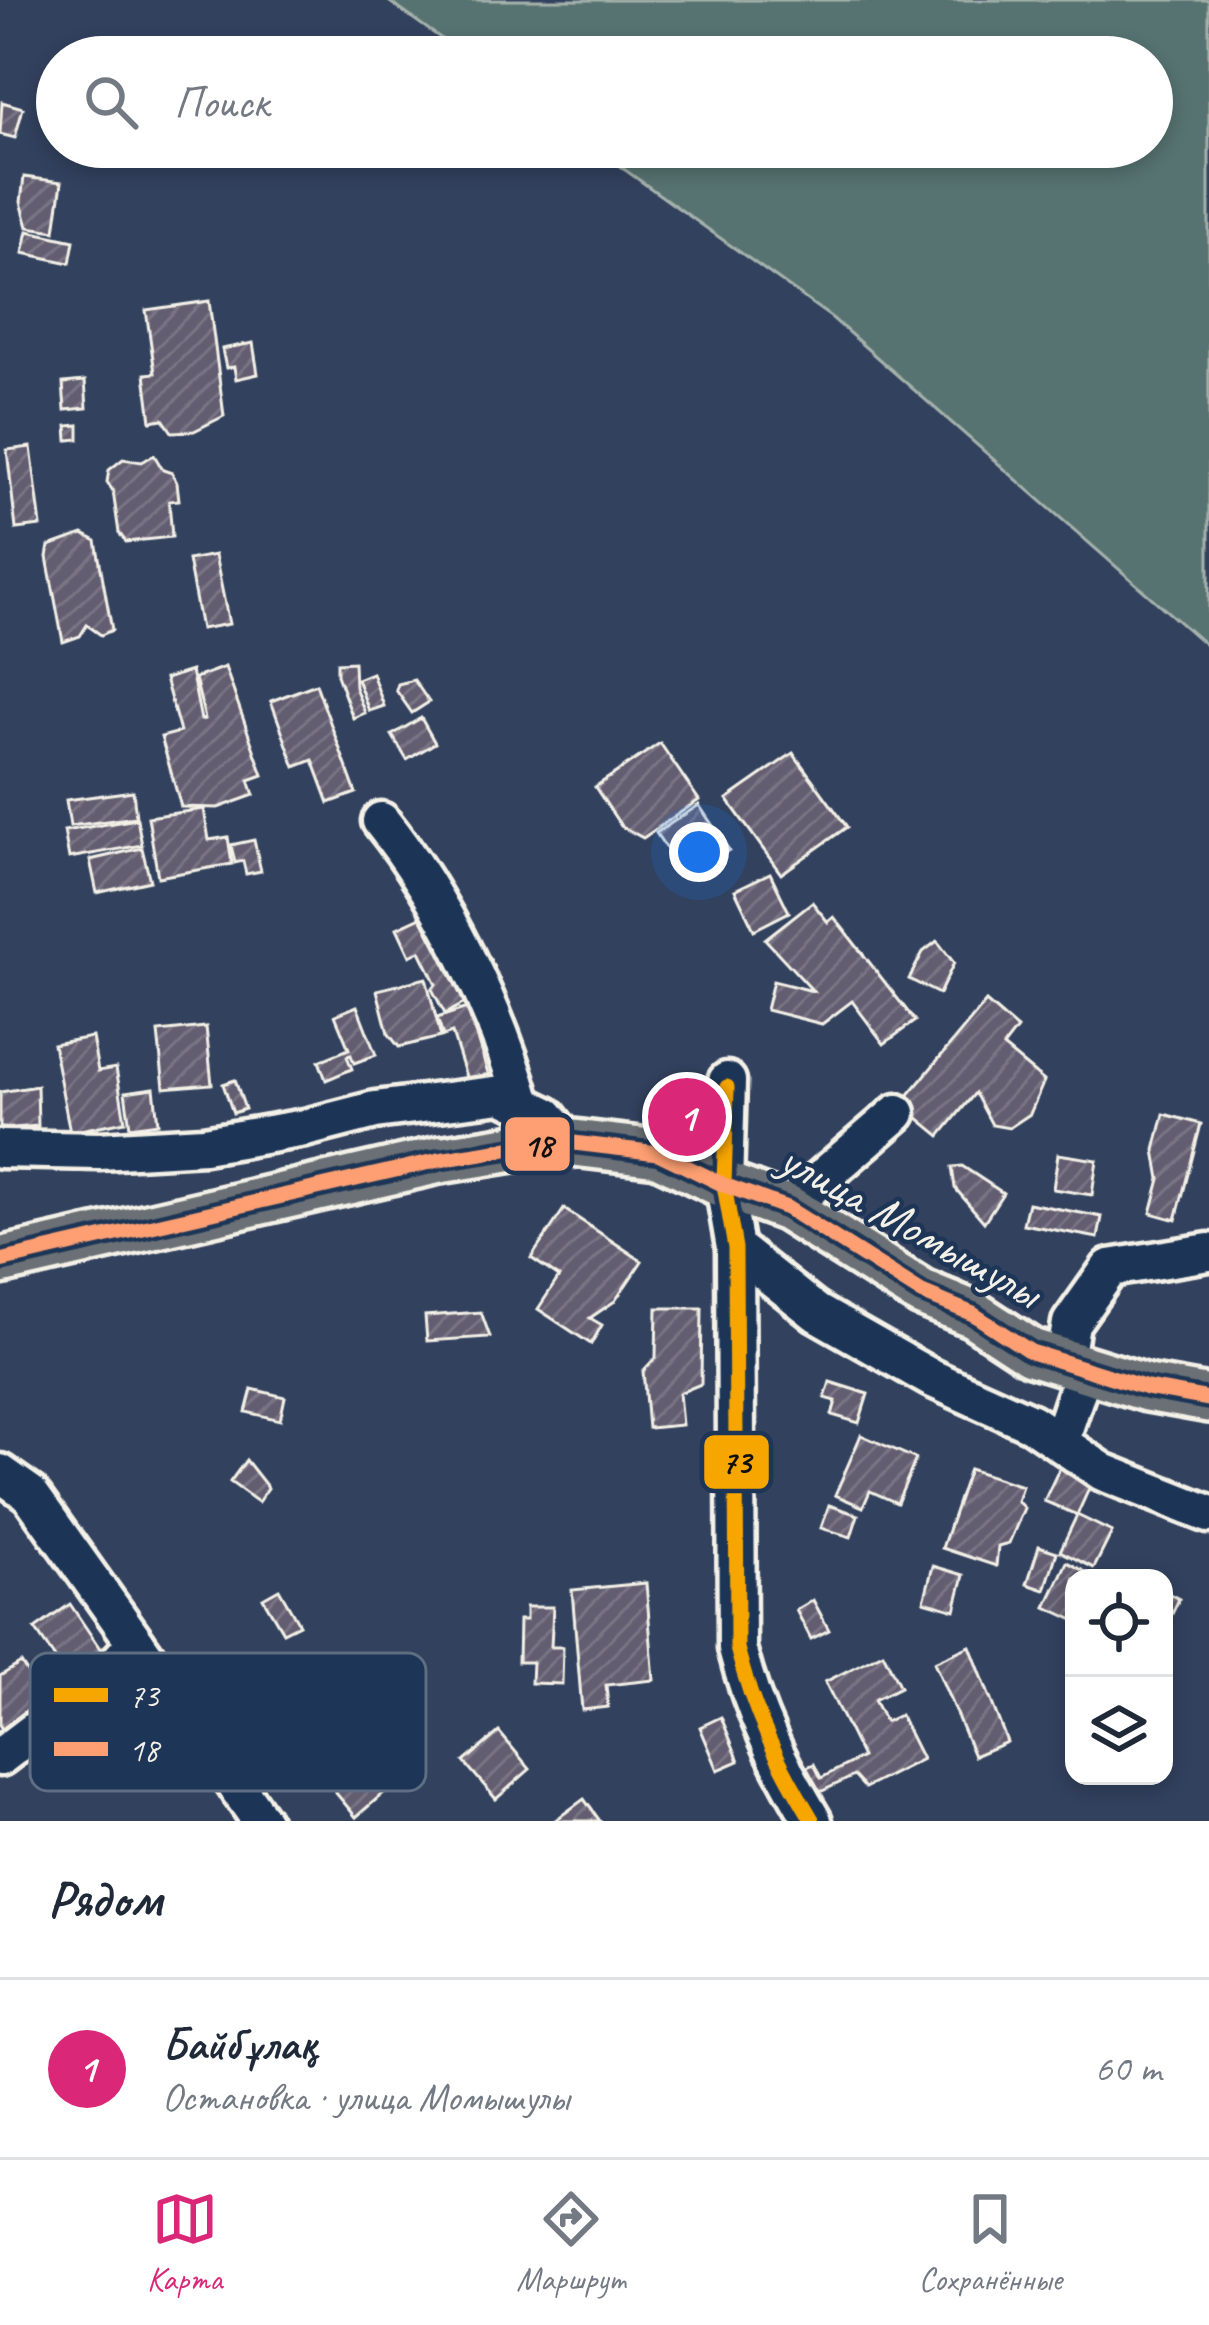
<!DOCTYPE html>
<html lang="ru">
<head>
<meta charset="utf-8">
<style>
	body { margin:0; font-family:Caveat,sans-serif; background:#f6f6f7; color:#1f2937 }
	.controls { position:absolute; right:36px; bottom:36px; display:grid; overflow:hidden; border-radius:24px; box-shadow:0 6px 18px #0003 }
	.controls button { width:108px; height:108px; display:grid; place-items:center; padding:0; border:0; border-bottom:3px solid #e0e1e3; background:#fff; color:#1f2937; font:60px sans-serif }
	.you { position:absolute; left:699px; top:852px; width:42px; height:42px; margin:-30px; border:9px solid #fff; border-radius:50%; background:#1a73e8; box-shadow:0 0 0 18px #1a73e833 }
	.badge { display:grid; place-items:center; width:78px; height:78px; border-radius:50%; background:#db2777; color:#fff; font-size:39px; font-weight:700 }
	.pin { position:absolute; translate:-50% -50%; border:6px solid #fff; box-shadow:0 3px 12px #0006 }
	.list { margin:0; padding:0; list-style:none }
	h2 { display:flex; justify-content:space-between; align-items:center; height:156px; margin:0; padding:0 48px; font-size:51px }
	h2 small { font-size:39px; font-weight:400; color:#747a83 }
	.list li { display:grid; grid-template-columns:78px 1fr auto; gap:36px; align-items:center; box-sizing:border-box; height:180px; padding:0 48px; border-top:3px solid #e0e1e3 }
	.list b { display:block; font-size:45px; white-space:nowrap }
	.list p { margin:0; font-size:39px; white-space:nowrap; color:#747a83 }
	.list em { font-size:39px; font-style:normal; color:#747a83 }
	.icon { flex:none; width:66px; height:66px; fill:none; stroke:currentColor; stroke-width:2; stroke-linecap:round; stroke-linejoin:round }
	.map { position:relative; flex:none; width:1209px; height:1821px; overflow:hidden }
	.search { position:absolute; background:#fff; box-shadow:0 6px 18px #0003; left:36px; right:36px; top:36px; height:132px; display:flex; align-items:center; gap:30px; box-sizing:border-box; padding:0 42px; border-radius:66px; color:#747a83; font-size:45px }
	.sheet { height:336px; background:#fff }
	nav { display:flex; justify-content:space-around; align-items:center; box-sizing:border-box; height:168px; border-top:3px solid #e0e1e3; background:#fff; font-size:33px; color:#747a83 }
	nav a { display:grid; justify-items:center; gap:6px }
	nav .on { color:#db2777 }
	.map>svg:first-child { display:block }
</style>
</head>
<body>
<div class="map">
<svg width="1209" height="1821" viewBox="0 0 1209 1821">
	<defs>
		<pattern id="building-hatch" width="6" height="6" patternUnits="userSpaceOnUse" patternTransform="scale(3)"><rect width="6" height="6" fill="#625d70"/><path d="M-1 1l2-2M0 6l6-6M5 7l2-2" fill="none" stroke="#797584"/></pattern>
	</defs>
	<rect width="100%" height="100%" fill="#32415e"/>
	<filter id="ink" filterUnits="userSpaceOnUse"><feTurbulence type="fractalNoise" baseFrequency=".00833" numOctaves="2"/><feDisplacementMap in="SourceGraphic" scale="24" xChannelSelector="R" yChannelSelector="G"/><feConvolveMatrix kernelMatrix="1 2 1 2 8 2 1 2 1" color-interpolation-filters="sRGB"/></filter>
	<g filter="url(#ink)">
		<path fill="#577371" stroke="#a6b2ac" stroke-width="3" d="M 387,0 L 1209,0 L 1209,648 L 832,318 L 593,147 L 1152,147 L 1152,57 L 467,57 Z"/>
		<g fill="url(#building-hatch)" stroke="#f4f1e8" stroke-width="3">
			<path d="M 2,102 L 23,108 L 15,138 L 0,134 Z"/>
			<path d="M 24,177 L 62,182 L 55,231 L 28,227 L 21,202 Z"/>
			<path d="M 28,231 L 74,241 L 70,263 L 23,253 Z"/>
			<path d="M 209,301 L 224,416 L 194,431 L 172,432 L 163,419 L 151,421 L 145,374 L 155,373 L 146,310 Z"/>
			<path d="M 253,343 L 258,374 L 236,379 L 234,367 L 226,368 L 222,349 Z"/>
			<path d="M 85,381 L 87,408 L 65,410 L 63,383 Z"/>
			<path d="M 79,425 L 79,439 L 68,440 L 67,426 Z"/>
			<path d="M 31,447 L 41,526 L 16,529 L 7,450 Z"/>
			<path d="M 154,455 L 163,470 L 172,473 L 177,483 L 179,500 L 169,501 L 172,537 L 126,542 L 119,533 L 113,491 L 107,482 L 109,470 L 123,459 L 142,462 Z"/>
			<path d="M 83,534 L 96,541 L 112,630 L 101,635 L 87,625 L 80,636 L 63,642 L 47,557 L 49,546 Z"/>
			<path d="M 215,555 L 229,624 L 201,629 L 188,560 Z"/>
			<path d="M 354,662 L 355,687 L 365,713 L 353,718 L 337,675 L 337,663 Z"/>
			<path d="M 225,667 L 263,775 L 249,780 L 254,795 L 218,808 L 181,807 L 161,737 L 180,732 L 165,679 L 191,671 L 201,720 L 205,719 L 195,678 Z"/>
			<path d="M 372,673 L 384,706 L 369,711 L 357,679 Z"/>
			<path d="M 414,680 L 429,702 L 412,713 L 396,690 L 398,684 Z"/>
			<path d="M 316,684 L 356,793 L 329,803 L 313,760 L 295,767 L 271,701 Z"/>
			<path d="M 421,718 L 435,743 L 407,760 L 392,735 Z"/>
			<path d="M 660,743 L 699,800 L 643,838 L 621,826 L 595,787 Z"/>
			<path d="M 793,753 L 847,827 L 781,874 L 727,799 Z"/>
			<path d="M 133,791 L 136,817 L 70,826 L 66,800 Z"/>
			<path d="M 699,805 L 729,850 L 691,875 L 675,862 L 656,833 Z"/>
			<path d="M 204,809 L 209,840 L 228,837 L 232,864 L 158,877 L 148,817 Z"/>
			<path d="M 137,819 L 142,845 L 69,858 L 64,831 Z"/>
			<path d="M 254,840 L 261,871 L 246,874 L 243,861 L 235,863 L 231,845 Z"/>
			<path d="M 142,848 L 150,881 L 97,893 L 90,860 Z"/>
			<path d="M 770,873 L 789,912 L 754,930 L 735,890 Z"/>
			<path d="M 812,902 L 828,922 L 834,917 L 915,1021 L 884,1044 L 852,1001 L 822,1024 L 766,1010 L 773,981 L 813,991 L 765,939 Z"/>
			<path d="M 421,917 L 465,1003 L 445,1014 L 432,989 L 436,984 L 420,951 L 410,956 L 397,928 Z"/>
			<path d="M 937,941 L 954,963 L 939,994 L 909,979 L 923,952 Z"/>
			<path d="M 426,978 L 441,1037 L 399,1047 L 388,1033 L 377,990 Z"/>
			<path d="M 986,1002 L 1017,1029 L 1003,1047 L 1044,1081 L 1030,1114 L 1009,1128 L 992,1125 L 975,1093 L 940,1136 L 901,1104 Z"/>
			<path d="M 357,1006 L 376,1055 L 354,1063 L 351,1055 L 347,1056 L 352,1069 L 326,1080 L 319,1061 L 349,1049 L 335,1015 Z"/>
			<path d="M 467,1008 L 490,1079 L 469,1086 L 452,1033 L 443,1036 L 437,1018 Z"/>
			<path d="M 206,1027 L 212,1084 L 164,1088 L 158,1032 Z"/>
			<path d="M 92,1037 L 98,1071 L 116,1068 L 125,1121 L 70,1132 L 53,1044 Z"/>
			<path d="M 235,1080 L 245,1109 L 233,1113 L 223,1084 Z"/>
			<path d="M 37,1086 L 38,1126 L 0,1129 L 0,1092 Z"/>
			<path d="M 154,1088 L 158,1123 L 130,1127 L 125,1092 Z"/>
			<path d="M 1164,1114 L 1201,1124 L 1176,1220 L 1151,1213 L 1160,1179 L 1155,1150 Z"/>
			<path d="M 1058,1154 L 1097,1160 L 1092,1195 L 1053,1189 Z"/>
			<path d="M 962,1166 L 1003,1193 L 984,1222 L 955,1188 L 952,1167 Z"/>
			<path d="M 1028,1203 L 1102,1217 L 1098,1238 L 1023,1224 Z"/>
			<path d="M 564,1209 L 642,1261 L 615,1301 L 590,1318 L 602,1325 L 591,1344 L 538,1309 L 559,1277 L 531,1258 Z"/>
			<path d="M 657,1308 L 702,1308 L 701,1384 L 679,1393 L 682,1425 L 648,1428 L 643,1371 L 656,1357 Z"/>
			<path d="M 481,1312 L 490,1337 L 427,1341 L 425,1316 Z"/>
			<path d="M 830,1382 L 868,1394 L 859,1423 L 832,1415 L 836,1401 L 825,1398 Z"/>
			<path d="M 252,1389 L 285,1397 L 280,1420 L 246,1412 Z"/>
			<path d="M 861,1435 L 916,1459 L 897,1503 L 870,1491 L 863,1507 L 835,1495 Z"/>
			<path d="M 246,1460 L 268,1488 L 258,1502 L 230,1482 Z"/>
			<path d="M 1060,1467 L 1092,1482 L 1077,1515 L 1044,1501 Z"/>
			<path d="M 969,1469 L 1022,1486 L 1017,1501 L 1024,1508 L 1009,1543 L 998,1546 L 996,1566 L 942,1548 Z"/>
			<path d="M 829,1505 L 858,1515 L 851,1537 L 821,1528 Z"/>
			<path d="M 1077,1515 L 1112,1532 L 1094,1568 L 1060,1551 Z"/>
			<path d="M 1039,1546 L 1057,1552 L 1045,1590 L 1027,1584 Z"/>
			<path d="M 1067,1562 L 1097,1578 L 1074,1578 L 1074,1620 L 1046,1607 Z"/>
			<path d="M 933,1566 L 964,1575 L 955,1610 L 924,1601 Z"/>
			<path d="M 646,1583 L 654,1680 L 606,1685 L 608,1707 L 582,1710 L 572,1590 Z"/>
			<path d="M 279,1589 L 299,1624 L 283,1632 L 263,1598 Z"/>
			<path d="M 1164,1591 L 1179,1599 L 1164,1631 Z"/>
			<path d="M 813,1600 L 829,1630 L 811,1639 L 796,1610 Z"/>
			<path d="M 70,1604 L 101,1650 L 86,1660 L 61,1667 L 35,1629 Z"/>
			<path d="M 526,1607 L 553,1607 L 551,1647 L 563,1647 L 562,1684 L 531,1683 L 532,1662 L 518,1662 L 519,1620 L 526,1620 Z"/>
			<path d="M 970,1646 L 1007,1742 L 974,1756 L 934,1662 Z"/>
			<path d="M 883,1653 L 900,1687 L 874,1700 L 885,1722 L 900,1715 L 922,1759 L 865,1788 L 854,1776 L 818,1793 L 805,1768 L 814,1764 L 821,1778 L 862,1757 L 825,1682 Z"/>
			<path d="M 21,1663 L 49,1706 L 5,1734 L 0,1726 L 0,1676 Z"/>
			<path d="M 721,1717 L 739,1761 L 718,1770 L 700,1727 Z"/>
			<path d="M 499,1732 L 530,1769 L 496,1799 L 464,1762 Z"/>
			<path d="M 381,1753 L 402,1777 L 356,1817 L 335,1792 Z"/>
			<path d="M 584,1799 L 600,1821 L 554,1821 Z"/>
		</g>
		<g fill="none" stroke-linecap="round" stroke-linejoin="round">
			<defs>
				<g id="minor">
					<path d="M 381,821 C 443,898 496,1009 523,1104"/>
					<path d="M 727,1081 L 724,1185 L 735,1248 L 737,1648 C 754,1715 778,1763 813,1821"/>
					<path d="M 0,1149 L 99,1151 L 204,1145 L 305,1128 L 375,1110 L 502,1094 L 547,1116 L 567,1142"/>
					<path d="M 787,1208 L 897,1113"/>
					<path d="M 735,1248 L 817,1313 L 931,1378 L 1031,1423 L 1103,1472 L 1209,1514"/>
					<path d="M 1065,1361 L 1071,1323 L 1110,1268 L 1209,1252"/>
					<path d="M 1060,1441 L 1084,1370"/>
					<path d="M 0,1473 L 30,1494 L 136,1643 L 104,1678 L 0,1757"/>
					<path d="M 136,1643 L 261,1821"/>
				</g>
				<path id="major" d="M 0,1261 L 439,1160 L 557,1141 L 658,1153 L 724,1185 L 787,1208 L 922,1293 L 973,1314 L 1031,1352 L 1147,1388 L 1209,1399"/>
			</defs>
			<use href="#minor" stroke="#f4f1e8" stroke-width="45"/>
			<use href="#major" stroke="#f4f1e8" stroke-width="54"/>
			<use href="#minor" stroke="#1d3557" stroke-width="36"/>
			<use href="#major" stroke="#6a7074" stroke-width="45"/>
			<defs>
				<path id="bus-1" d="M 727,1087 L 724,1185 L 735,1248 L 737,1648 C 754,1715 778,1763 813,1821"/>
				<path id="bus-2" d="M 0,1261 L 439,1160 L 557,1141 L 658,1153 L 724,1185 L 787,1208 L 922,1293 L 973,1314 L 1031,1352 L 1147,1388 L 1209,1399"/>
			</defs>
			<use href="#bus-1" stroke="#1d3557" stroke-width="24"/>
			<use href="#bus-2" stroke="#1d3557" stroke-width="24"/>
			<use href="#bus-1" stroke="#f7a600" stroke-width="15"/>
			<use href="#bus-2" stroke="#fd9f72" stroke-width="15"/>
		</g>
	</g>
	<g text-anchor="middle" stroke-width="9" stroke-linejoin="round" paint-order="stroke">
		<g font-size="48" fill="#f4f1e8" stroke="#1d3557">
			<text transform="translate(911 1224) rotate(29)" y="17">улица Момышулы</text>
		</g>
	</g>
	<rect x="30" y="1653" width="396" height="138" rx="18" fill="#1d3557" stroke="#5e6d82" stroke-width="3"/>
	<rect x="54" y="1688" width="54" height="14" fill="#f7a600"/>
	<rect x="54" y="1742" width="54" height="14" fill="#fd9f72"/>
	<g font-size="33" fill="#f4f1e8">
		<text x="129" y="1707">73</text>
		<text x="129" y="1761">18</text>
	</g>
	<g stroke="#1d3557" stroke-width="4.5">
		<rect x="503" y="1115" width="69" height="58" rx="12" fill="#fd9f72"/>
		<rect x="702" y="1433" width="69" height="58" rx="12" fill="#f7a600"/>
	</g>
	<g font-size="33" text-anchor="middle" font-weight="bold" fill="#111">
		<text x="538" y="1156">18</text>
		<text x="736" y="1473">73</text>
	</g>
</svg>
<div class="controls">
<button><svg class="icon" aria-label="locate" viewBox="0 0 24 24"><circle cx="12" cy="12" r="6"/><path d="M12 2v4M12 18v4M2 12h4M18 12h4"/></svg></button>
<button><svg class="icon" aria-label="layers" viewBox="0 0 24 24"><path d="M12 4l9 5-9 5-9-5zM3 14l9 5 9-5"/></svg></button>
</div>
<div class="you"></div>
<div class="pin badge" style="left:687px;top:1117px">1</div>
<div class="search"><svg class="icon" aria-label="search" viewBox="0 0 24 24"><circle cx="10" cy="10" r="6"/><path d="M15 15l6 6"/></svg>Поиск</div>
</div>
<section class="sheet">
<h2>Рядом<small></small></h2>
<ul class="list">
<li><span class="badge">1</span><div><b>Байбұлақ</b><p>Остановка · улица Момышулы</p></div><em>60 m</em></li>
</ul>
</section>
<nav>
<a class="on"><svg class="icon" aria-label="map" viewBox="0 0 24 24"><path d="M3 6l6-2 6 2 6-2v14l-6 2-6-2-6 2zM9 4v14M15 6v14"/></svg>Карта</a>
<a><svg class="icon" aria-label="directions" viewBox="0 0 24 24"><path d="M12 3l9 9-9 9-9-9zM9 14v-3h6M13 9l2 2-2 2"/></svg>Маршрут</a>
<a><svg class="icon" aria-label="saved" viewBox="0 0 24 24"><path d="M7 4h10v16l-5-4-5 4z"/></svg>Сохранённые</a>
</nav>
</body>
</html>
